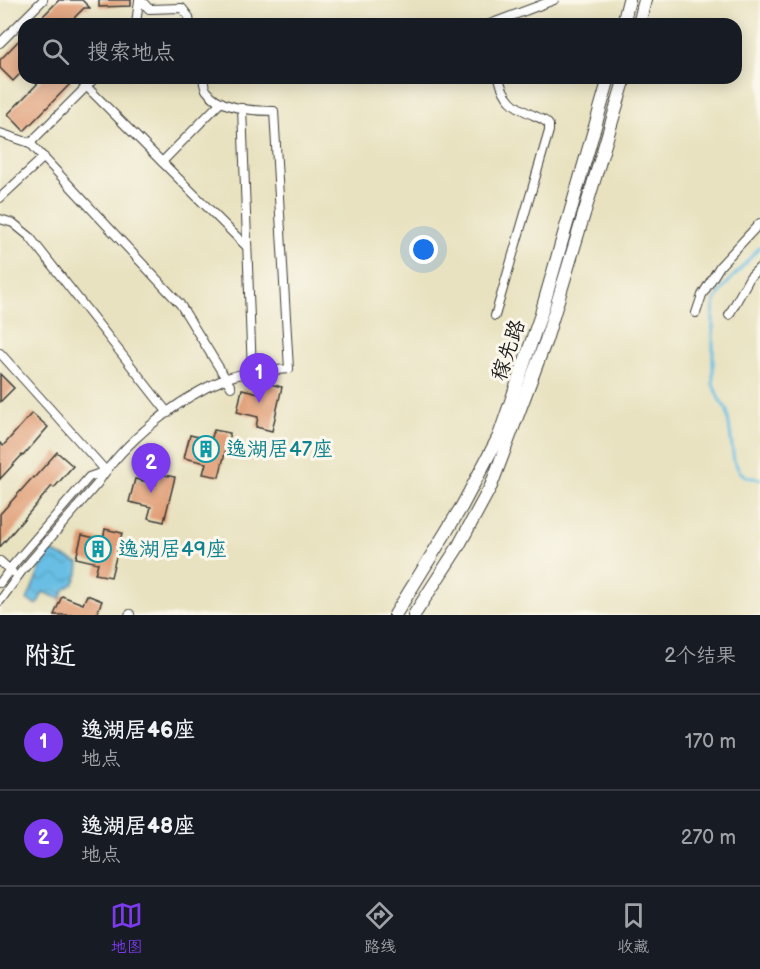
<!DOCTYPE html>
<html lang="zh">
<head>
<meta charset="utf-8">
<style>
	body { margin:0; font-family:"Balsamiq Sans","LXGW WenKai TC",sans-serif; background:#20242c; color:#f1f3f6 }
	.you { position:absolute; left:424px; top:250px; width:21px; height:21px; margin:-15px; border:4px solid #fff; border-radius:50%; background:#1a73e8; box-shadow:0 0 0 9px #1a73e833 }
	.badge { display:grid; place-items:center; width:39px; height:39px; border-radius:50%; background:#7c3aed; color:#fff; font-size:20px; font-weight:700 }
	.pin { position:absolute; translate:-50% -50px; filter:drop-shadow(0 2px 3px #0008) }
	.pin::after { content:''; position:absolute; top:32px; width:21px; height:18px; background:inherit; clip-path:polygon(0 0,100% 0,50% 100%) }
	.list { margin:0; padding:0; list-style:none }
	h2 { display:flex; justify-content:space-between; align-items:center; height:78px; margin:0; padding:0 24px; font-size:26px }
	h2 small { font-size:20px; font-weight:400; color:#9ea1a6 }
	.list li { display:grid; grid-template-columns:39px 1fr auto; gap:18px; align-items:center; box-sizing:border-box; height:96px; padding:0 24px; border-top:2px solid #363941 }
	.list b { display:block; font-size:22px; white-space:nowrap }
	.list p { margin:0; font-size:20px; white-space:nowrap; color:#9ea1a6 }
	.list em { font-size:20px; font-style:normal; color:#9ea1a6 }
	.icon { flex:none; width:33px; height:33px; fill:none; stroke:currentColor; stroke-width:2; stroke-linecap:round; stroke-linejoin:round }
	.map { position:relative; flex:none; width:760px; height:615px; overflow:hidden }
	.search { position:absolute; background:#171b24; box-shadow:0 3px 15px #0003; left:18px; right:18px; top:18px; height:66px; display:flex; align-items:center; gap:15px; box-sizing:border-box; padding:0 21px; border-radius:18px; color:#9ea1a6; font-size:22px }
	.sheet { height:270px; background:#171b24 }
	nav { display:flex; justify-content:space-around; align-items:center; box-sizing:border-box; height:84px; border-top:2px solid #363941; background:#171b24; font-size:16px; color:#9ea1a6 }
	nav a { display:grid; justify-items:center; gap:3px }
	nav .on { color:#7c3aed }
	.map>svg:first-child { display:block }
</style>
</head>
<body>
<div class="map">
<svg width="760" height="615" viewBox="0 0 760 615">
	<defs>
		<pattern id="water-waves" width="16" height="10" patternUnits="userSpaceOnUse" patternTransform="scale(1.5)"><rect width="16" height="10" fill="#67bee4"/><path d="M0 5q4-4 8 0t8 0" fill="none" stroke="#59a3c3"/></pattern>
	</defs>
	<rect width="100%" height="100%" fill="#fbf7ec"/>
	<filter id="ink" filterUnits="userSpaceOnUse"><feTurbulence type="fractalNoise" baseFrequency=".0167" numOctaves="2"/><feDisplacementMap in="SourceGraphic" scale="12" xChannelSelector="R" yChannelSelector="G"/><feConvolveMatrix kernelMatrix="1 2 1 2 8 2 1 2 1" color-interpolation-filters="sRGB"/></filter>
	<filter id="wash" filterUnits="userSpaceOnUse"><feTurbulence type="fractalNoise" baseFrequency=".008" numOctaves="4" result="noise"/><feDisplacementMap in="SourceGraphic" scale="24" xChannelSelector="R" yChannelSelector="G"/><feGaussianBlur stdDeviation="1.35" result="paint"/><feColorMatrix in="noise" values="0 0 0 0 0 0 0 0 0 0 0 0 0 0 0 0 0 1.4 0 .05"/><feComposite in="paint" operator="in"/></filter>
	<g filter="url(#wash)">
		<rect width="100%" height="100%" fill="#e8e2c0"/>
		<path fill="url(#water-waves)" stroke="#426d80" stroke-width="1.5" d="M 48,550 L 79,563 L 78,574 L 76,579 L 73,584 L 64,590 L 60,599 L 43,592 L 37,605 L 27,600 Z"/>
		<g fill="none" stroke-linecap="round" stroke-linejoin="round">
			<path stroke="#67bee4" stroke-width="3" d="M 760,247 L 724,287 L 715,301 L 713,315 L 713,384 L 719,399 L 727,410 L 734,461 L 740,472 L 747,477 L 760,479"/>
		</g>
		<g id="blocks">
			<g fill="#df986e">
				<path d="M 59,0 L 82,0 L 90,8 L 84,8 L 68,24 L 35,24 Z"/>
				<path d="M 99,0 L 131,0 L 131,6 L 99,7 Z"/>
				<path d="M 24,35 L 24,70 L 13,81 L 0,68 L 0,60 Z"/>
				<path d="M 43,78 L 69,78 L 72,82 L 24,131 L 8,114 Z"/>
				<path d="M 0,374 L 14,388 L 0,402 Z"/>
				<path d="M 266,383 L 282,387 L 272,431 L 256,427 L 258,417 L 237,412 L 242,389 L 263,394 Z"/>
				<path d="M 32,413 L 48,427 L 23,456 L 22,455 L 0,479 L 0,443 L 3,446 Z"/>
				<path d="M 214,430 L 230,433 L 219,477 L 203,474 L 206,463 L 184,458 L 190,435 L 211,440 Z"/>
				<path d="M 57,452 L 73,466 L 54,488 L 52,486 L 0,547 L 0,514 L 33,477 L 34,478 Z"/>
				<path d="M 159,474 L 175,477 L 164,522 L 148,518 L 151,507 L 129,502 L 135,479 L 156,484 Z"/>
				<path d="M 105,529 L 122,533 L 111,577 L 95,574 L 98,563 L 76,558 L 82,535 L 103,540 Z"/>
				<path d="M 87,595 L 102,601 L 96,615 L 54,615 L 62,596 L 83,604 Z"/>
			</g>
		</g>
	</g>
	<g filter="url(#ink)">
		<use href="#blocks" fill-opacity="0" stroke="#3b3a35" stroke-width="1.5"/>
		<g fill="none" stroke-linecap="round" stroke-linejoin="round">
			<defs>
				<g id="minor">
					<path d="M 141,0 L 149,9 L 182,8 L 189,17 L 190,24"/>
					<path d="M 136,24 L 139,0"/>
					<path d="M 490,24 L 554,0"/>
					<path d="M 0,43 L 43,0"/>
					<path d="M 78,78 L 247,247"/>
					<path d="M 242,108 L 252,372"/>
					<path d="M 0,133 L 30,143 L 180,304 L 231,387"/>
					<path d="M 30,143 L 95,78"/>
					<path d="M 162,162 L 221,102"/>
					<path d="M 0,198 L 44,157"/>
					<path d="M 0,219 L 13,223 L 29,236 L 168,413"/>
					<path d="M 696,313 L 702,295 L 720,266 L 760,223"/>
					<path d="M 729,315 L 750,277 L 760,267"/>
					<path d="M 495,316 L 549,131 L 549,125 C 545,119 539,118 533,115 C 514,107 504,99 499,78"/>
					<path d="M 0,353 L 106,471"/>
					<path d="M 0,561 L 12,572"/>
					<path d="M 0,583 L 13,565 L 89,477 L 106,471"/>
					<path d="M 0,601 L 21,572 L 97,484 C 124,442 178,398 225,379 C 246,371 267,371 289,369 L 274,111 C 253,111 220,109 207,91 C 204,88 204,83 203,78"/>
					<path d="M 129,615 L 130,614"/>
				</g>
				<g id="primary">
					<path d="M 623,24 L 629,0"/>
					<path d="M 639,24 L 645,0"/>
					<path d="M 395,615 L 462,506 L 499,436 L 540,317 L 609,78"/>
					<path d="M 414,615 L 458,547 L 491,486 L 546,340 L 625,78"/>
				</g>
			</defs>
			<use href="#minor" stroke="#3b3a35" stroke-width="10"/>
			<use href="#primary" stroke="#3b3a35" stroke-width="14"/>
			<use href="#minor" stroke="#fff" stroke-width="8"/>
			<use href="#primary" stroke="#fff" stroke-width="12"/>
		</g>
	</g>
	<defs>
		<symbol id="building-ring" viewBox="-11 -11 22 22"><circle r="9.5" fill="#fbf7ec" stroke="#0f9aa8" stroke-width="1.5"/><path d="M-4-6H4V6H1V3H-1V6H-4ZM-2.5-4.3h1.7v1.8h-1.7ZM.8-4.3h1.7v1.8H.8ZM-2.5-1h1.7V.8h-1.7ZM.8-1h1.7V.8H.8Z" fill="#0f9aa8"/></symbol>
	</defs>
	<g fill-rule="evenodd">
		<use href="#building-ring" x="191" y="434" width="30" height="30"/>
		<use href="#building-ring" x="83" y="534" width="30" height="30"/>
	</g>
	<g text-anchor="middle" stroke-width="6" stroke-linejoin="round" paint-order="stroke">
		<g font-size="21" fill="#1c1c1c" stroke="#fbf7ec">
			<text transform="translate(508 350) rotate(-71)" y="7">稼先路</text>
		</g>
		<g font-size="21" fill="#0d838f" stroke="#fbf7ec" text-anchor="start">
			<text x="226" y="456">逸湖居47座</text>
			<text x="118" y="556">逸湖居49座</text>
		</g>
	</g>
</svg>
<div class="you"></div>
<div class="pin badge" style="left:259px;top:403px">1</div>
<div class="pin badge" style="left:151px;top:493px">2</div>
<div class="search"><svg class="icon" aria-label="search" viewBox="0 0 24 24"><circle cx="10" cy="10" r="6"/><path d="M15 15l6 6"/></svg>搜索地点</div>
</div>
<section class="sheet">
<h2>附近<small>2个结果</small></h2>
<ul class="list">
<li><span class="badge">1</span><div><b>逸湖居46座</b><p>地点</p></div><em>170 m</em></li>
<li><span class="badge">2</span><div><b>逸湖居48座</b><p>地点</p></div><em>270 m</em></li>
</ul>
</section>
<nav>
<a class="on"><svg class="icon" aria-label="map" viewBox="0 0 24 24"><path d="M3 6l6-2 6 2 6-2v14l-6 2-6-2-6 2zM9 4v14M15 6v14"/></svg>地图</a>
<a><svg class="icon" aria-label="directions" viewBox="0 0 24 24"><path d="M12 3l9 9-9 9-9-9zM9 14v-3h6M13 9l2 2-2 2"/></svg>路线</a>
<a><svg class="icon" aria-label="saved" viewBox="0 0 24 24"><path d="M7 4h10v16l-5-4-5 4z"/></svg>收藏</a>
</nav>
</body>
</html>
